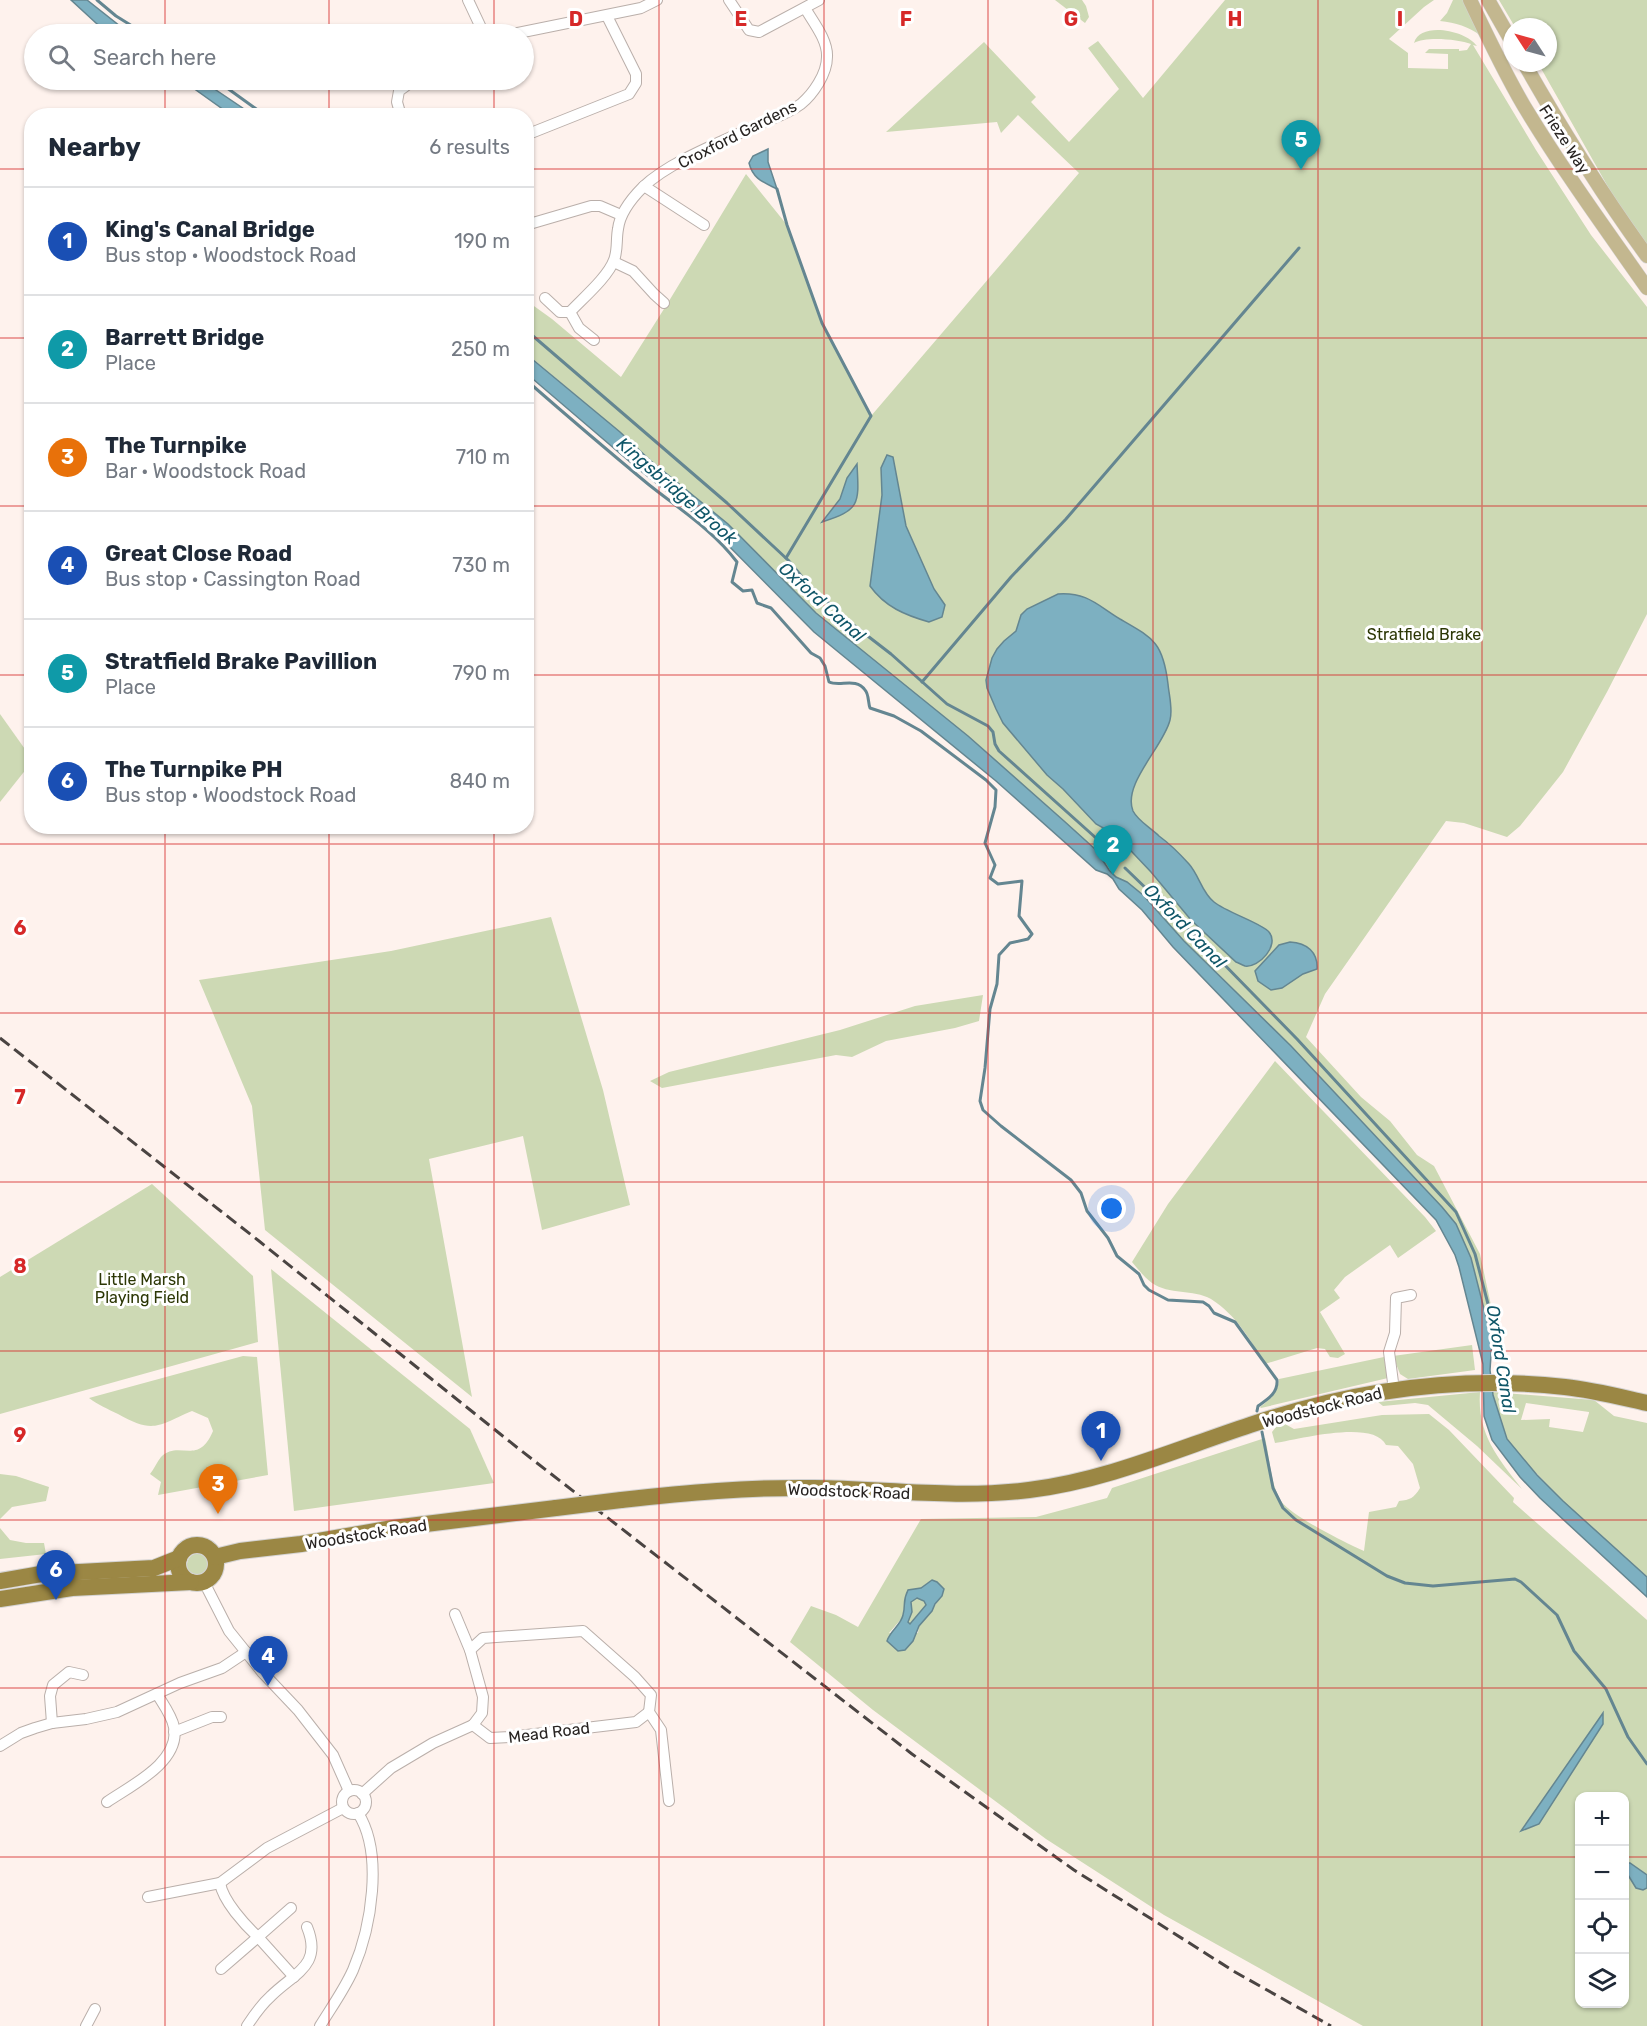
<!DOCTYPE html>
<html lang="en">
<head>
<meta charset="utf-8">
<style>
	body { margin:0; font-family:Rubik,sans-serif; background:#f2f2f3; color:#1f2937 }
	.controls { position:absolute; right:18px; bottom:18px; display:grid; overflow:hidden; border-radius:12px; box-shadow:0 2px 4px #0004 }
	.controls button { width:54px; height:54px; display:grid; place-items:center; padding:0; border:0; border-bottom:2px solid #e0e1e3; background:#fff; color:#1f2937; font:30px sans-serif }
	.compass { position:absolute; left:1503px; top:18px; width:54px; height:54px; border-radius:50%; background:#fff; box-shadow:0 2px 4px #0004; rotate:306deg }
	.you { position:absolute; left:1112px; top:1209px; width:21px; height:21px; margin:-15px; border:4px solid #fff; border-radius:50%; background:#1a73e8; box-shadow:0 0 0 9px #1a73e833 }
	.badge { display:grid; place-items:center; width:39px; height:39px; border-radius:50%; background:#ea580c; color:#fff; font-size:20px; font-weight:700 }
	.pin { position:absolute; translate:-50% -50px; filter:drop-shadow(0 2px 3px #0008) }
	.pin::after { content:''; position:absolute; top:32px; width:21px; height:18px; background:inherit; clip-path:polygon(0 0,100% 0,50% 100%) }
	.list { margin:0; padding:0; list-style:none }
	h2 { display:flex; justify-content:space-between; align-items:center; height:78px; margin:0; padding:0 24px; font-size:26px }
	h2 small { font-size:20px; font-weight:400; color:#747a83 }
	.list li { display:grid; grid-template-columns:39px 1fr auto; gap:18px; align-items:center; box-sizing:border-box; height:108px; padding:0 24px; border-top:2px solid #e0e1e3 }
	.list b { display:block; font-size:22px; white-space:nowrap }
	.list p { margin:0; font-size:20px; white-space:nowrap; color:#747a83 }
	.list em { font-size:20px; font-style:normal; color:#747a83 }
	.icon { flex:none; width:33px; height:33px; fill:none; stroke:currentColor; stroke-width:2; stroke-linecap:round; stroke-linejoin:round }
	.map { position:relative; flex:none; width:1647px; height:2026px; overflow:hidden }
	.search { position:absolute; background:#fff; box-shadow:0 2px 4px #0004; left:24px; top:24px; width:510px; height:66px; display:flex; align-items:center; gap:15px; box-sizing:border-box; padding:0 21px; border-radius:33px; color:#747a83; font-size:22px }
	.panel { position:absolute; background:#fff; box-shadow:0 2px 4px #0004; left:24px; top:108px; width:510px; height:726px; border-radius:24px }
	.map>svg:first-child { display:block }
</style>
</head>
<body>
<div class="map">
<svg width="1647" height="2026" viewBox="0 0 1647 2026">
	<rect width="100%" height="100%" fill="#fef2ed"/>
	<g fill="#cdd9b4" fill-rule="evenodd">
		<path d="M 1055,0 L 1082,0 L 1086,6 L 1089,17 L 1085,23 Z"/>
		<path d="M 1225,0 L 1434,0 L 1424,7 L 1389,39 L 1408,53 L 1408,68 L 1448,69 L 1448,54 L 1425,53 L 1429,49 L 1459,49 L 1459,51 L 1467,50 L 1471,44 C 1458,39 1425,36 1414,43 C 1420,21 1466,30 1477,46 L 1473,45 L 1536,150 L 1591,235 L 1647,307 L 1647,614 L 1607,692 L 1563,772 L 1520,826 L 1507,837 L 1464,823 L 1446,821 L 1325,994 L 1306,1037 L 1361,1097 L 1390,1121 L 1417,1155 L 1434,1166 L 1480,1254 L 1492,1310 L 1504,1332 L 1492,1340 L 1471,1258 L 1456,1224 L 1426,1189 L 1291,1046 L 1184,941 L 1143,895 L 1127,882 L 1116,877 L 1109,870 L 1096,850 L 1064,821 L 968,736 L 816,613 L 728,524 L 651,461 L 620,432 L 527,354 L 527,301 L 552,319 L 621,377 L 669,301 L 746,174 L 787,225 L 822,323 L 871,416 L 1079,173 L 1018,115 L 1001,133 L 997,122 L 886,132 L 984,42 L 1036,97 L 1031,102 L 1069,142 L 1119,89 L 1088,48 L 1098,41 L 1143,98 Z"/>
		<path d="M 1453,0 L 1463,0 L 1481,36 C 1468,26 1456,23 1440,21 L 1447,13 Z"/>
		<path d="M 1499,0 L 1647,0 L 1647,248 L 1625,217 L 1538,63 L 1548,63 L 1548,27 L 1515,27 Z"/>
		<path d="M 0,714 L 32,759 L 31,763 L 0,802 Z"/>
		<path d="M 551,917 L 603,1090 L 630,1205 L 542,1230 L 523,1136 L 429,1159 L 472,1397 L 265,1230 L 252,1106 L 199,980 L 391,951 Z"/>
		<path d="M 983,995 L 979,1021 L 955,1028 L 886,1041 L 852,1057 L 836,1055 L 662,1088 L 650,1081 L 669,1072 L 840,1030 L 915,1006 Z"/>
		<path d="M 1275,1061 L 1425,1217 L 1436,1231 L 1398,1258 L 1390,1245 L 1345,1277 L 1334,1290 L 1340,1298 L 1320,1312 L 1345,1354 L 1338,1358 L 1330,1357 L 1325,1349 L 1317,1348 L 1265,1364 C 1249,1338 1237,1316 1211,1299 C 1193,1289 1169,1295 1152,1283 C 1145,1278 1138,1269 1132,1262 L 1168,1204 Z"/>
		<path d="M 152,1184 L 253,1276 L 258,1342 L 0,1414 L 0,1277 Z"/>
		<path d="M 271,1269 L 470,1429 L 494,1483 L 294,1511 Z"/>
		<path d="M 1472,1345 L 1475,1370 L 1408,1379 L 1400,1374 L 1393,1356 Z"/>
		<path d="M 243,1356 L 257,1357 L 268,1475 L 158,1495 L 161,1482 L 150,1474 C 154,1469 157,1462 161,1457 C 179,1439 198,1467 213,1431 L 208,1418 L 192,1411 C 157,1426 154,1434 118,1414 C 108,1409 98,1405 89,1398 Z"/>
		<path d="M 1384,1357 L 1388,1378 L 1261,1408 L 1260,1407 C 1270,1400 1278,1392 1279,1379 Z"/>
		<path d="M 1480,1392 C 1477,1434 1498,1458 1522,1489 L 1477,1446 L 1428,1405 L 1415,1403 L 1383,1406 L 1378,1402 Z"/>
		<path d="M 1492,1392 L 1594,1400 L 1614,1416 L 1647,1423 L 1647,1577 L 1563,1501 L 1512,1448 C 1502,1431 1496,1412 1492,1392 ZM 1526,1403 L 1589,1412 L 1589,1413 L 1583,1432 L 1549,1427 L 1550,1419 L 1521,1420 Z"/>
		<path d="M 1429,1414 L 1449,1430 L 1514,1498 L 1513,1502 L 1647,1620 L 1647,2026 L 1363,2026 L 1164,1915 L 1046,1839 L 873,1710 L 790,1642 L 811,1606 L 836,1615 L 858,1627 L 921,1519 L 1036,1517 L 1107,1498 L 1112,1488 L 1265,1438 C 1270,1458 1270,1483 1281,1501 C 1291,1516 1346,1543 1364,1551 L 1369,1512 L 1396,1507 L 1399,1501 C 1410,1500 1414,1498 1420,1488 L 1413,1464 L 1398,1446 L 1386,1445 C 1374,1419 1299,1439 1275,1443 L 1272,1432 L 1276,1427 L 1285,1424 L 1294,1429 L 1382,1415 ZM 927,1583 L 942,1596 L 919,1626 L 918,1633 L 889,1633 L 902,1618 L 912,1590 L 921,1588 ZM 1580,1796 L 1624,1796 L 1624,2004 L 1580,2004 Z"/>
		<path d="M 0,1474 L 16,1476 L 49,1487 L 46,1501 L 12,1507 L 0,1519 Z"/>
		<path d="M 0,1528 L 10,1540 L 26,1543 L 44,1543 L 46,1554 L 0,1559 Z"/>
		<circle cx="199" cy="1565" r="12"/>
		<path d="M 917,1598 L 924,1601 L 926,1605 L 910,1624 L 907,1622 L 912,1612 L 911,1602 Z"/>
	</g>
	<g fill="#7db0c1" stroke="#648691" stroke-width="1.5" fill-rule="evenodd">
		<path d="M 71,0 L 87,0 L 130,34 L 113,34 L 97,24 Z"/>
		<path d="M 182,80 L 201,80 L 253,115 L 231,115 Z"/>
		<path d="M 768,149 L 768,162 L 777,189 C 763,182 753,179 749,163 L 753,156 Z"/>
		<path d="M 526,354 L 620,432 L 651,461 L 728,524 L 816,613 L 968,736 L 1064,821 L 1096,850 L 1109,870 L 1116,877 L 1127,882 L 1143,895 L 1184,941 L 1291,1046 L 1442,1207 L 1456,1224 L 1471,1258 L 1492,1340 L 1490,1370 L 1493,1395 L 1507,1439 L 1537,1475 L 1563,1501 L 1647,1577 L 1647,1597 L 1540,1498 L 1520,1477 L 1492,1440 L 1484,1416 L 1483,1364 L 1459,1267 L 1455,1255 L 1436,1220 L 1173,947 L 1142,910 L 1119,889 L 1113,879 L 1107,874 L 1096,870 L 996,781 L 814,632 L 705,522 L 637,468 L 527,374 Z"/>
		<path d="M 887,455 L 893,457 L 906,526 L 934,589 L 945,605 L 942,617 L 929,622 C 905,615 885,607 870,586 L 882,495 L 881,468 Z"/>
		<path d="M 857,464 C 859,503 861,510 822,522 L 840,499 L 847,478 Z"/>
		<path d="M 1058,594 C 1087,592 1097,605 1120,619 C 1153,638 1163,642 1168,684 C 1169,695 1173,709 1170,720 C 1164,746 1122,784 1133,811 C 1138,821 1151,828 1159,836 C 1170,844 1180,854 1189,864 C 1199,875 1202,893 1214,902 C 1226,912 1263,924 1269,932 C 1280,945 1259,968 1245,966 C 1242,965 1239,963 1236,962 L 1191,920 L 1151,872 L 1116,835 L 1096,824 L 1063,789 L 1047,775 L 1003,723 L 996,709 L 987,688 L 986,680 L 992,658 L 997,649 L 1004,641 L 1016,631 L 1021,615 L 1027,609 Z"/>
		<path d="M 1290,942 C 1307,943 1318,952 1317,969 L 1303,974 L 1282,988 L 1271,990 L 1258,981 L 1255,971 L 1279,945 Z"/>
		<path d="M 932,1580 L 937,1582 L 944,1589 L 942,1596 L 935,1604 L 932,1611 L 919,1626 L 913,1641 L 905,1650 L 898,1651 L 887,1641 C 890,1631 901,1625 903,1615 C 906,1604 902,1602 908,1590 L 921,1588 ZM 917,1598 L 924,1601 L 926,1605 L 910,1624 L 908,1622 L 912,1612 L 911,1602 Z"/>
		<path d="M 1603,1713 L 1603,1724 L 1539,1824 L 1521,1831 Z"/>
		<path d="M 1626,1863 L 1630,1863 L 1647,1875 L 1647,1888 L 1643,1890 L 1636,1888 L 1625,1870 Z"/>
	</g>
	<g fill="none" stroke-linecap="round" stroke-linejoin="round">
		<g stroke="#648691" stroke-width="3">
			<path d="M 97,0 L 116,16 L 145,34"/>
			<path d="M 216,80 L 266,116"/>
			<path d="M 777,189 L 787,225 L 822,323 L 871,416 L 786,558"/>
			<path d="M 526,330 L 727,503 L 788,560 L 808,584 L 847,620 L 891,654 L 947,704 L 988,726 L 993,732 L 995,744 L 999,751 L 1096,838 L 1119,861"/>
			<path d="M 526,380 C 566,415 607,450 648,484 C 678,508 714,531 737,562 L 732,582 L 743,591 L 752,590 L 757,603 L 771,608 L 811,653 L 820,658 L 825,666 L 829,682 C 840,687 856,677 865,690 C 869,694 868,703 870,708 L 894,716 L 921,731 L 986,780 L 996,790 L 995,807 L 985,843 L 995,865 L 990,878 L 998,884 L 1022,881 L 1019,916 L 1032,934 L 1028,939 L 1010,943 L 999,955 L 997,984 L 990,1009 L 985,1068 L 980,1101 L 983,1110 L 1001,1126 L 1071,1180 L 1081,1193 L 1087,1211 L 1108,1238 L 1117,1256 L 1139,1274 L 1144,1285 L 1149,1290 L 1168,1300 L 1203,1302 L 1209,1306 L 1214,1313 L 1235,1322 L 1277,1380 C 1278,1393 1268,1399 1258,1406 L 1257,1411"/>
			<path d="M 922,682 L 1011,577 L 1066,519 L 1299,248"/>
			<path d="M 1125,868 L 1213,953 L 1297,1039 L 1456,1212 L 1475,1254 L 1494,1327"/>
			<path d="M 1262,1432 L 1273,1488 L 1283,1508 L 1296,1520 L 1387,1576 L 1405,1583 L 1433,1586 L 1515,1579 L 1521,1582 L 1557,1615 L 1574,1651 L 1606,1689 L 1628,1737 L 1647,1764"/>
		</g>
		<defs>
			<g id="minor">
				<path d="M 468,0 L 484,34"/>
				<path d="M 729,0 L 749,30 L 759,32 L 819,0"/>
				<path d="M 513,34 L 641,8 L 657,0"/>
				<path d="M 401,116 L 397,102 L 399,91 L 414,80"/>
				<path d="M 526,135 L 629,94 L 636,83 L 636,74 L 607,16"/>
				<path d="M 644,186 L 704,225"/>
				<path d="M 526,225 L 591,206 L 600,206 L 621,215"/>
				<path d="M 614,262 L 633,271 L 654,294 L 664,303"/>
				<path d="M 545,298 L 560,312 L 570,312 C 582,299 608,277 614,260 C 618,250 616,239 618,229 C 620,212 632,198 643,187 C 670,161 726,140 760,124 C 774,118 789,113 801,104 C 813,94 827,74 827,57 C 828,40 813,22 805,8"/>
				<path d="M 570,312 L 579,328 L 594,340"/>
				<path d="M 1394,1390 L 1389,1352 L 1395,1333 L 1396,1298 L 1411,1295"/>
				<path d="M 204,1582 L 229,1631 L 262,1672 L 298,1710 L 333,1755 L 349,1791"/>
				<path d="M 455,1614 L 470,1650 L 483,1697 L 482,1713 L 473,1725"/>
				<path d="M 470,1650 L 483,1638 L 583,1631 L 635,1677 L 651,1695 L 649,1712 L 661,1730 L 669,1801"/>
				<path d="M 52,1723 L 50,1696 L 53,1685 L 69,1672 L 83,1675"/>
				<path d="M 473,1725 L 490,1738 L 510,1737 L 636,1722 L 649,1712"/>
				<path d="M 174,1732 L 212,1717 L 221,1717"/>
				<path d="M 0,1746 L 21,1733 L 35,1728 L 52,1723 L 86,1719 L 117,1712 L 180,1683 L 222,1668 L 246,1652"/>
				<circle cx="354" cy="1802" r="12"/>
				<path d="M 362,1794 L 391,1768 L 433,1743 L 473,1725"/>
				<path d="M 107,1802 C 130,1786 181,1762 174,1727 C 172,1716 163,1704 157,1694"/>
				<path d="M 220,1883 C 223,1901 245,1925 258,1937 L 221,1969"/>
				<path d="M 148,1897 L 220,1883 L 267,1848 L 343,1808"/>
				<path d="M 291,1908 L 258,1937 L 294,1977"/>
				<path d="M 86,2026 L 95,2009"/>
				<path d="M 247,2026 C 254,2015 261,2005 271,1996 C 294,1973 323,1966 307,1927"/>
				<path d="M 320,2026 C 331,2008 344,1990 353,1970 C 371,1928 384,1854 358,1813"/>
			</g>
			<g id="major">
				<path d="M 1470,0 C 1487,36 1504,72 1524,106 C 1562,169 1605,228 1647,288"/>
				<path d="M 1488,0 L 1512,42"/>
				<path d="M 1524,63 C 1562,130 1602,194 1647,256"/>
			</g>
			<g id="highway">
				<path d="M 621,1500 C 685,1493 749,1487 814,1488 C 886,1489 957,1499 1029,1490 C 1105,1481 1177,1449 1250,1425 C 1351,1391 1458,1375 1565,1387 C 1593,1390 1620,1397 1647,1403"/>
				<circle cx="197" cy="1564" r="19"/>
				<path d="M 215,1557 L 240,1551 L 301,1544 L 393,1528 L 556,1508"/>
				<path d="M 0,1581 L 41,1574 L 154,1568 L 179,1558"/>
				<path d="M 0,1599 L 72,1588 L 191,1582"/>
			</g>
		</defs>
		<use href="#minor" stroke="#baafaa" stroke-width="12"/>
		<use href="#major" stroke="#d4d3d3" stroke-width="15"/>
		<use href="#highway" stroke="#d4d3d3" stroke-width="18"/>
		<use href="#minor" stroke="#fff" stroke-width="10"/>
		<use href="#major" stroke="#c3b78f" stroke-width="14"/>
		<use href="#highway" stroke="#9b8744" stroke-width="16"/>
		<path stroke="#4a4442" stroke-width="3" stroke-dasharray="12 6" stroke-linecap="butt" d="M 0,1038 L 259,1241 L 519,1449 L 912,1754 L 1074,1870 L 1131,1906 L 1235,1972 L 1331,2026"/>
		<defs>
			<path id="highway-bridge" d="M 556,1508 L 621,1500"/>
		</defs>
		<use href="#highway-bridge" stroke="#d4d3d3" stroke-width="18" stroke-linecap="butt"/>
		<use href="#highway-bridge" stroke="#9b8744" stroke-width="16"/>
	</g>
	<path fill="none" stroke="#d62828" stroke-width="1.5" stroke-opacity="0.55" d="M 165,0 L 165,34M 329,0 L 329,34M 494,0 L 494,34M 659,0 L 659,2026M 824,0 L 824,2026M 988,0 L 988,2026M 1153,0 L 1153,2026M 1318,0 L 1318,2026M 1482,0 L 1482,2026M 165,80 L 165,116M 329,80 L 329,116M 494,80 L 494,116M 0,169 L 32,169M 526,169 L 1647,169M 0,338 L 32,338M 526,338 L 1647,338M 0,506 L 32,506M 526,506 L 1647,506M 0,675 L 32,675M 526,675 L 1647,675M 165,826 L 165,2026M 329,826 L 329,2026M 494,826 L 494,2026M 0,844 L 1647,844M 0,1013 L 1647,1013M 0,1182 L 1647,1182M 0,1351 L 1647,1351M 0,1520 L 1647,1520M 0,1688 L 1647,1688M 0,1857 L 1580,1857M 1624,1857 L 1647,1857"/>
	<g text-anchor="middle" stroke-width="6" stroke-linejoin="round" paint-order="stroke">
		<g font-size="16" fill="#282422" stroke="#fff">
			<text transform="translate(737 134) rotate(-27)" y="6">Croxford Gardens</text>
			<text transform="translate(1565 139) rotate(57)" y="6">Frieze Way</text>
			<text transform="translate(1322 1407) rotate(-14)" y="6">Woodstock Road</text>
			<text transform="translate(849 1491) rotate(2)" y="6">Woodstock Road</text>
			<text transform="translate(366 1534) rotate(-9)" y="6">Woodstock Road</text>
			<text transform="translate(549 1732) rotate(-7)" y="6">Mead Road</text>
		</g>
		<g font-size="16" fill="#2c3705" stroke="#fff">
			<text x="1424" y="640">Stratfield Brake</text>
			<text x="142" y="1285">Little Marsh<tspan x="142" dy="18">Playing Field</tspan></text>
		</g>
		<g font-size="18" font-style="italic" fill="#0f5668" stroke="#fff">
			<text transform="translate(677 491) rotate(41)" y="6">Kingsbridge Brook</text>
			<text transform="translate(822 602) rotate(42)" y="6">Oxford Canal</text>
			<text transform="translate(1185 926) rotate(46)" y="6">Oxford Canal</text>
			<text transform="translate(1501 1359) rotate(81)" y="6">Oxford Canal</text>
		</g>
	</g>
	<g font-size="20" text-anchor="middle" font-weight="bold" fill="#d62828" stroke="#fff" stroke-width="6" stroke-linejoin="round" paint-order="stroke">
		<text x="576" y="26">D</text>
		<text x="741" y="26">E</text>
		<text x="906" y="26">F</text>
		<text x="1071" y="26">G</text>
		<text x="1235" y="26">H</text>
		<text x="1400" y="26">I</text>
		<text x="20" y="935">6</text>
		<text x="20" y="1104">7</text>
		<text x="20" y="1273">8</text>
		<text x="20" y="1442">9</text>
	</g>
</svg>
<div class="controls">
<button>+</button>
<button>−</button>
<button><svg class="icon" aria-label="locate" viewBox="0 0 24 24"><circle cx="12" cy="12" r="6"/><path d="M12 2v4M12 18v4M2 12h4M18 12h4"/></svg></button>
<button><svg class="icon" aria-label="layers" viewBox="0 0 24 24"><path d="M12 4l9 5-9 5-9-5zM3 14l9 5 9-5"/></svg></button>
</div>
<svg class="compass" viewBox="-18 -18 36 36"><path d="M0-13l5 13h-10z" fill="#e53935"/><path d="M0 13l5-13h-10z" fill="#747a83"/></svg>
<div class="you"></div>
<div class="pin badge" style="left:1101px;top:1461px;background:#1a4fb4">1</div>
<div class="pin badge" style="left:1113px;top:875px;background:#0f9aa8">2</div>
<div class="pin badge" style="left:218px;top:1514px;background:#e8710a">3</div>
<div class="pin badge" style="left:268px;top:1686px;background:#1a4fb4">4</div>
<div class="pin badge" style="left:1301px;top:170px;background:#0f9aa8">5</div>
<div class="pin badge" style="left:56px;top:1600px;background:#1a4fb4">6</div>
<div class="search"><svg class="icon" aria-label="search" viewBox="0 0 24 24"><circle cx="10" cy="10" r="6"/><path d="M15 15l6 6"/></svg>Search here</div>
<section class="panel">
<h2>Nearby<small>6 results</small></h2>
<ul class="list">
<li><span class="badge" style="background:#1a4fb4">1</span><div><b>King's Canal Bridge</b><p>Bus stop · Woodstock Road</p></div><em>190 m</em></li>
<li><span class="badge" style="background:#0f9aa8">2</span><div><b>Barrett Bridge</b><p>Place</p></div><em>250 m</em></li>
<li><span class="badge" style="background:#e8710a">3</span><div><b>The Turnpike</b><p>Bar · Woodstock Road</p></div><em>710 m</em></li>
<li><span class="badge" style="background:#1a4fb4">4</span><div><b>Great Close Road</b><p>Bus stop · Cassington Road</p></div><em>730 m</em></li>
<li><span class="badge" style="background:#0f9aa8">5</span><div><b>Stratfield Brake Pavillion</b><p>Place</p></div><em>790 m</em></li>
<li><span class="badge" style="background:#1a4fb4">6</span><div><b>The Turnpike PH</b><p>Bus stop · Woodstock Road</p></div><em>840 m</em></li>
</ul>
</section>
</div>
</body>
</html>
